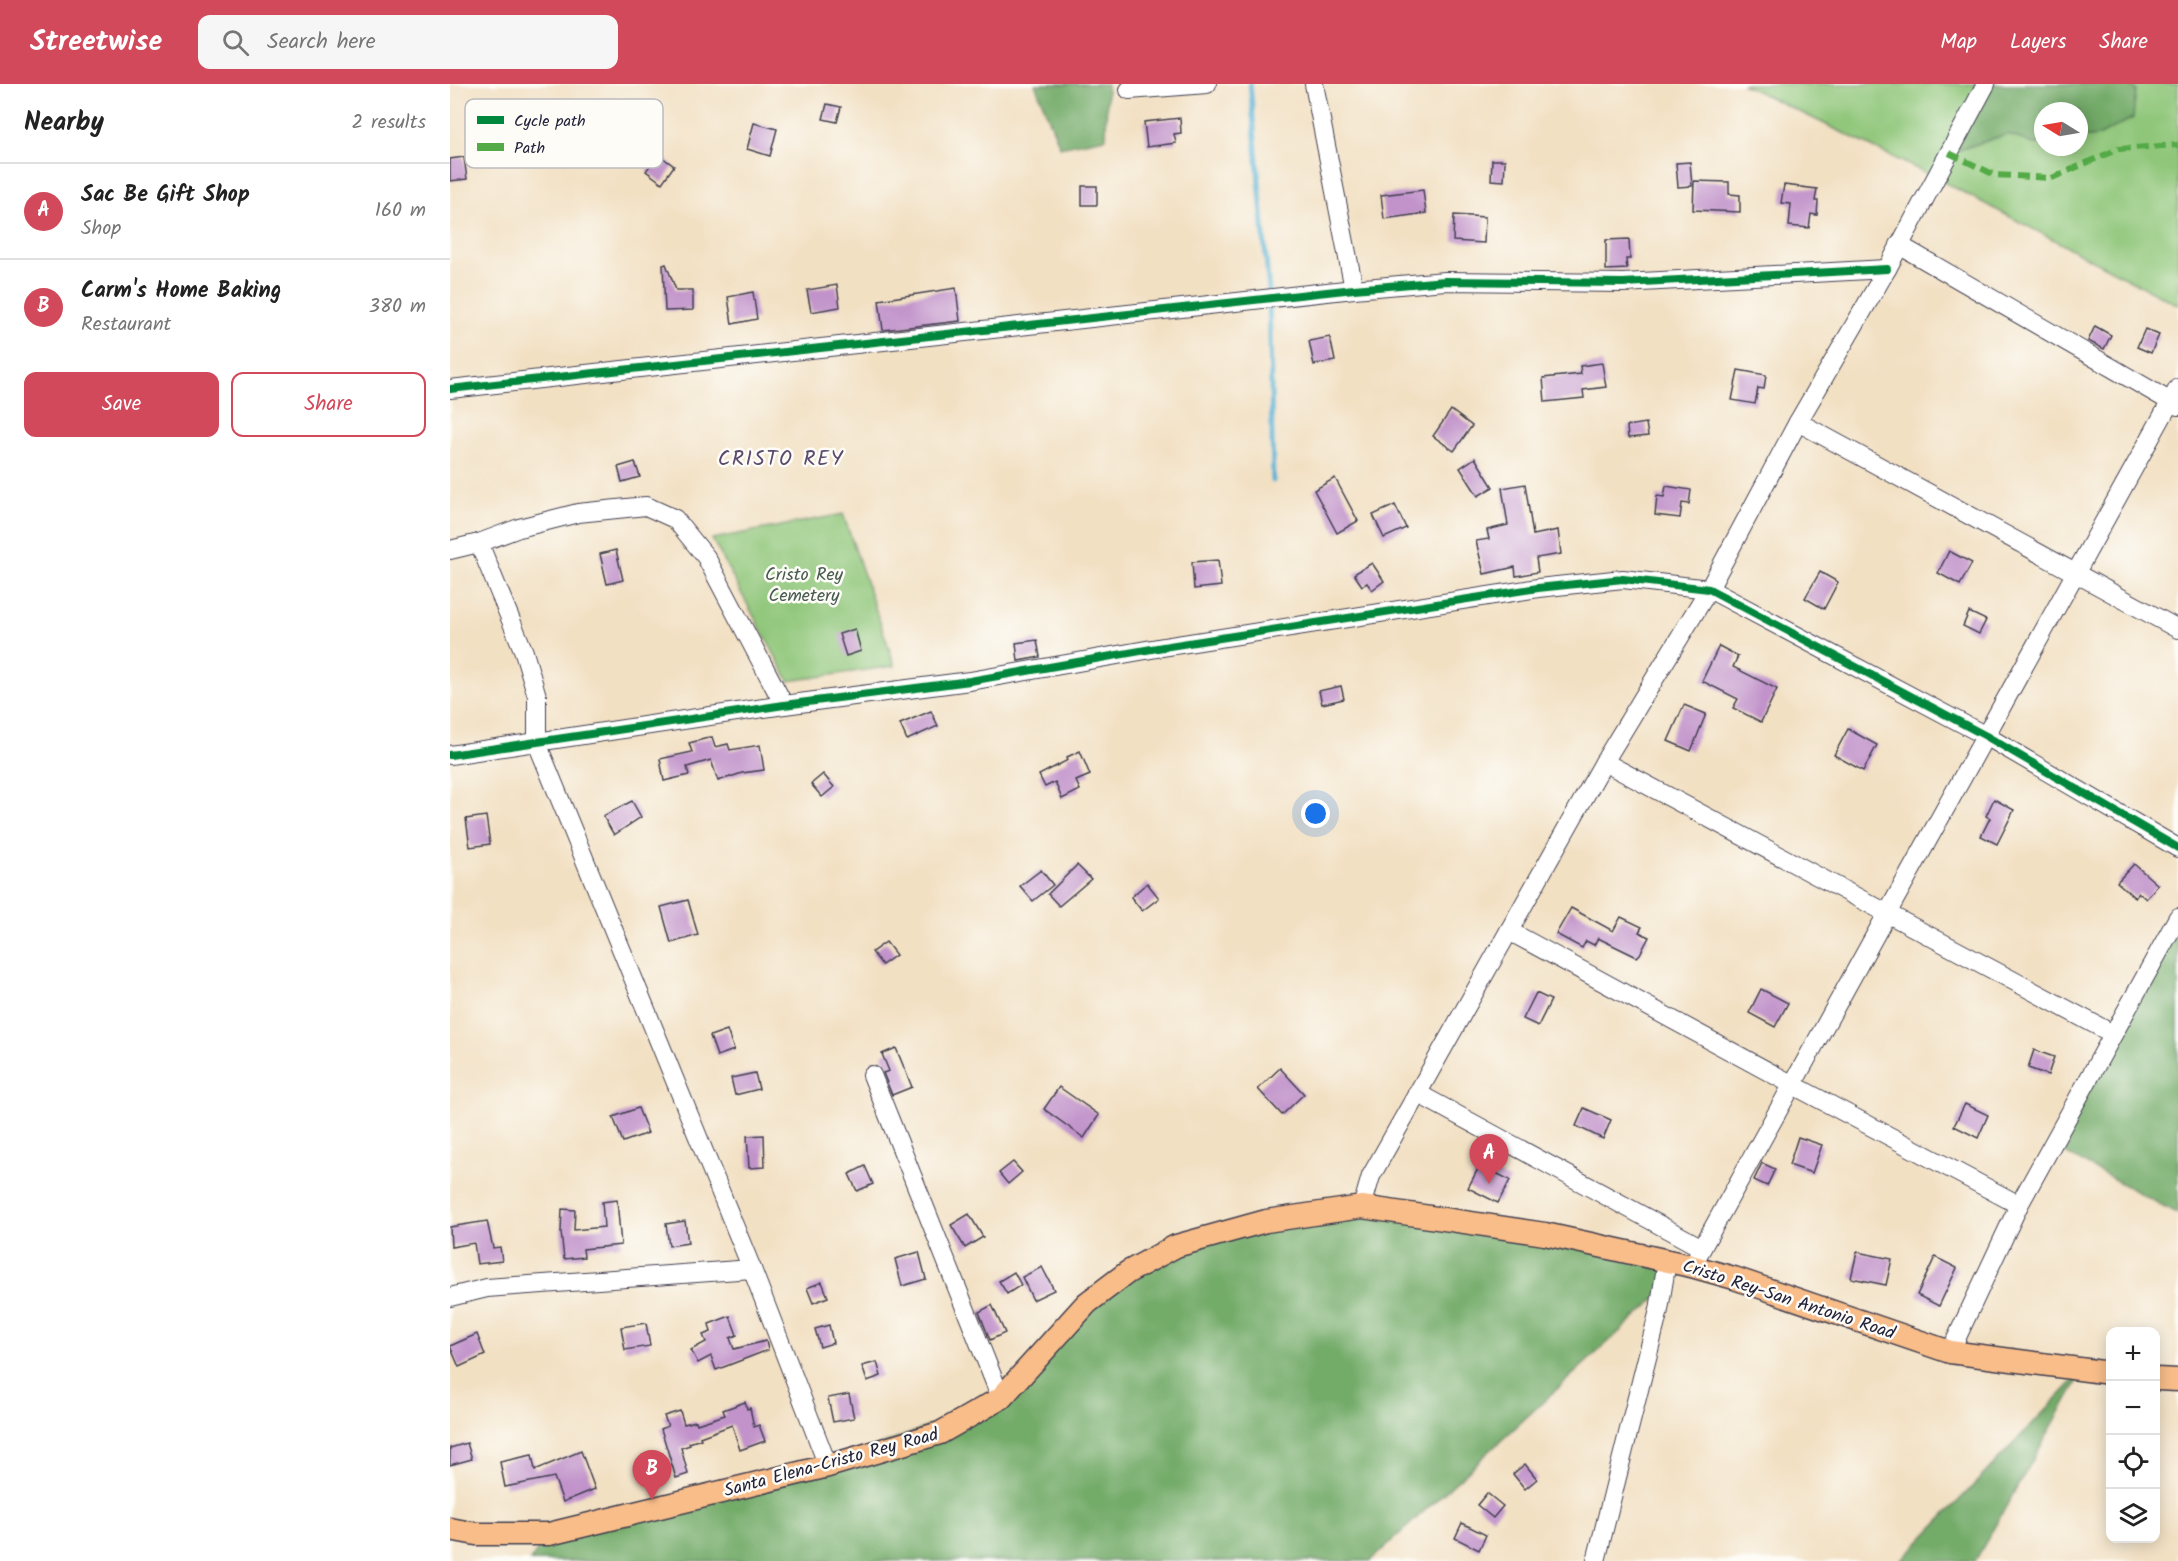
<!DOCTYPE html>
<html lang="en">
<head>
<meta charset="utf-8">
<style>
	body { margin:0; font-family:Kalam,sans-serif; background:#f6f6f6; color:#222 }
	.controls { position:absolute; right:18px; bottom:18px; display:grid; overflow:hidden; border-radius:12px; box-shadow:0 3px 15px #0003 }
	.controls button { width:54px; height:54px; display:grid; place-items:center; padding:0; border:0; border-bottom:2px solid #e0e0e0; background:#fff; color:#222; font:30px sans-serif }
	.compass { position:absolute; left:1584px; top:18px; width:54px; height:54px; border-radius:50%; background:#fff; box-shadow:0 3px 15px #0003; rotate:281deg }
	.you { position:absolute; left:866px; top:730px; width:21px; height:21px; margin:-15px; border:4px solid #fff; border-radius:50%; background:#1a73e8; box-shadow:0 0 0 9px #1a73e833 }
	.badge { display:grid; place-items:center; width:39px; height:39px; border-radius:50%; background:#d1495b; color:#fff; font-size:20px; font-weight:700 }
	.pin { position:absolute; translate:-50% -50px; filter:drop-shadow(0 2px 3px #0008) }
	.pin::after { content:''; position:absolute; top:32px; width:21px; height:18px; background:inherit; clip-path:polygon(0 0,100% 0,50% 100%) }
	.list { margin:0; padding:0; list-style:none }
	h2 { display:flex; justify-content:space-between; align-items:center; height:78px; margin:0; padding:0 24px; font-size:26px }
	h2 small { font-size:20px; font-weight:400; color:#767676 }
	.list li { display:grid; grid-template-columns:39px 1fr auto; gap:18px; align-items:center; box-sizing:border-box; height:96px; padding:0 24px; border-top:2px solid #e0e0e0 }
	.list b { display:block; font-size:22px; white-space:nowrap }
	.list p { margin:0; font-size:20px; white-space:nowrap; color:#767676 }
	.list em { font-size:20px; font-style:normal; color:#767676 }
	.actions { display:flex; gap:12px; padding:18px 24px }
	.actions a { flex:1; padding:14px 0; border:2px solid #d1495b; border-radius:12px; text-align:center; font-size:21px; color:#d1495b }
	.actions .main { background:#d1495b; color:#fff }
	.icon { flex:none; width:33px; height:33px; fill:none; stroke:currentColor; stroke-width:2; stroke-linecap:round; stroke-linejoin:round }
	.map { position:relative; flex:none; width:1728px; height:1477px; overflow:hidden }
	header { display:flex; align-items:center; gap:36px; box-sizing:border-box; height:84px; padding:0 30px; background:#d1495b; color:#fff }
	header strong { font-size:28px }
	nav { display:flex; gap:33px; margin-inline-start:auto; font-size:21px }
	.search { width:420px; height:54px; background:#f6f6f6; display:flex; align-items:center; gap:15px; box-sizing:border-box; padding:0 21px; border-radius:12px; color:#767676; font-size:22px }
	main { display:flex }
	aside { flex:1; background:#fff }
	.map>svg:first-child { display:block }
</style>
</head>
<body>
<header>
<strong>Streetwise</strong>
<div class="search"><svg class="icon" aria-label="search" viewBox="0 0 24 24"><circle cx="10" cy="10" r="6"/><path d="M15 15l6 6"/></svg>Search here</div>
<nav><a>Map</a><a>Layers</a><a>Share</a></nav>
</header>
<main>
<aside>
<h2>Nearby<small>2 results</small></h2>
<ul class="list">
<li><span class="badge">A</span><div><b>Sac Be Gift Shop</b><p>Shop</p></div><em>160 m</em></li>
<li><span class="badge">B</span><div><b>Carm's Home Baking</b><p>Restaurant</p></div><em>380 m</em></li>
</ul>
<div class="actions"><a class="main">Save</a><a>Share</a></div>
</aside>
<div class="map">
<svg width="1728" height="1477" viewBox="0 0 1728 1477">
	<rect width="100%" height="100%" fill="#fdfcf7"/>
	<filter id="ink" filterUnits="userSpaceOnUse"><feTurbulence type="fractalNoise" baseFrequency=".0167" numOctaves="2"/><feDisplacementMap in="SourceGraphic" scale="12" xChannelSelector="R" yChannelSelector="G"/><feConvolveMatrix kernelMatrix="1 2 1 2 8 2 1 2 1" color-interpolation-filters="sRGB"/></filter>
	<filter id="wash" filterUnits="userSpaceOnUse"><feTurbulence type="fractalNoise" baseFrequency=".008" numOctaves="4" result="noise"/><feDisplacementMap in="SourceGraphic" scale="24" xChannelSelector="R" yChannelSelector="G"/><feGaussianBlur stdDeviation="1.35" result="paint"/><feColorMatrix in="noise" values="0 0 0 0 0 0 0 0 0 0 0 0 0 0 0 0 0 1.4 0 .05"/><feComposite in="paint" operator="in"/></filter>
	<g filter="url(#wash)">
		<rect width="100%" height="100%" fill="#f2e0c3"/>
		<g fill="#8fc679" stroke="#58745a" stroke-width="1.5">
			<path d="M 1292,0 L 1536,0 L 1500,69 L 1557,50 L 1584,60 L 1593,59 L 1593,63 L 1629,63 L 1629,54 L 1648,52 L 1686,6 L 1678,0 L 1728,0 L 1728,221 L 1486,94 Z"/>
			<path d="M 393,430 L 445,582 L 339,597 L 262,455 Z"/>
		</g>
		<g fill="#73ab69" stroke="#4a6652" stroke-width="1.5">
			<path d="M 585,0 L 657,0 L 656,54 L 610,63 Z"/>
			<path d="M 1536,0 L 1678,0 L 1686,6 L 1683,34 L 1648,52 L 1629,54 L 1629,27 L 1593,27 L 1593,59 L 1584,60 L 1557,50 L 1499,69 Z"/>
			<path d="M 1728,833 L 1728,1130 L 1602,1062 Z"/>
			<path d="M 912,1123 L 1241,1182 L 920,1477 L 80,1477 L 99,1450 L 378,1382 L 551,1314 L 637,1219 L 726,1162 Z"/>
			<path d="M 1634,1286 L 1525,1477 L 1451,1477 Z"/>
		</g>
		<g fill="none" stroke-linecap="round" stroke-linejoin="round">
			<path stroke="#55b1d3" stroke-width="5" d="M 800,0 L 819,207 L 823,397"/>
		</g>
		<g id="blocks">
			<g fill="#c193ca">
				<path d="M 377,20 L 391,23 L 387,38 L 373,35 Z"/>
				<path d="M 730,34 L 731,49 L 724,50 L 726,59 L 697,63 L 694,38 Z"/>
				<path d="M 304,39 L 327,45 L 320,72 L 297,65 Z"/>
				<path d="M 208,70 L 224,82 L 212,99 L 196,87 Z"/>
				<path d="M 14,73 L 17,95 L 0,97 L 0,75 Z"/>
				<path d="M 1042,76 L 1055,76 L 1054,97 L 1041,96 Z"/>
				<path d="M 1240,78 L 1242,102 L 1228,103 L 1226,79 Z"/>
				<path d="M 1244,97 L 1279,98 L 1279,110 L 1290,111 L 1290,128 L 1243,126 Z"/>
				<path d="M 1334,101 L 1367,105 L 1365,117 L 1368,117 L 1367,131 L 1361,130 L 1359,144 L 1339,142 L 1341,120 L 1331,119 Z"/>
				<rect x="632" y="102" width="15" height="19"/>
				<path d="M 973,106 L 976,129 L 934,135 L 931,111 Z"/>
				<path d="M 1004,131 L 1035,133 L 1034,159 L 1003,157 Z"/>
				<path d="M 1179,155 L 1180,175 L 1176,175 L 1177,185 L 1156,186 L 1156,156 Z"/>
				<path d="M 216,180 L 226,206 L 243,206 L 243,226 L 215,227 L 213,181 Z"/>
				<path d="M 387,201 L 390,223 L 361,228 L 357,206 Z"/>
				<path d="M 506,204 L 510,237 L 433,246 L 429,216 Z"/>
				<path d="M 303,208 L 307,235 L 282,240 L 278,213 Z"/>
				<path d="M 1645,242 L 1661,251 L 1654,265 L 1638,257 Z"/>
				<path d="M 1695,245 L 1709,251 L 1701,269 L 1687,263 Z"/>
				<path d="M 880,253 L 885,277 L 864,281 L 859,257 Z"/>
				<path d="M 1152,279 L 1156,303 L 1133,306 L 1134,314 L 1095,318 L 1093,294 L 1131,290 L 1130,282 Z"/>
				<path d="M 1288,286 L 1316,291 L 1314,305 L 1308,304 L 1305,320 L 1282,316 Z"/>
				<path d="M 1001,326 L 1022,342 L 1004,367 L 983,352 Z"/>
				<path d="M 1196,339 L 1198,352 L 1178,354 L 1177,342 Z"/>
				<path d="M 1025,374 L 1043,403 L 1028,412 L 1010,384 Z"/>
				<path d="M 185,378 L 190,393 L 172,398 L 168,383 Z"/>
				<path d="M 885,394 L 908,437 L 887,449 L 864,406 Z"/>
				<path d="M 1075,400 L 1083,451 L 1108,446 L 1111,470 L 1086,474 L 1088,488 L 1066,492 L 1065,483 L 1034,490 L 1026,457 L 1039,455 L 1037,446 L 1058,441 L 1052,404 Z"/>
				<path d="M 1216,402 L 1241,406 L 1239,420 L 1232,419 L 1230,434 L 1205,431 L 1207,412 L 1214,413 Z"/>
				<path d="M 945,421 L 956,444 L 934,454 L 923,431 Z"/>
				<path d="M 166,466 L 173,496 L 157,500 L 150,470 Z"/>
				<path d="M 1499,467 L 1522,479 L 1510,501 L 1488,489 Z"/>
				<path d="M 768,476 L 771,502 L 744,505 L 742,478 Z"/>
				<path d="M 922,479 L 934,497 L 922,506 L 917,499 L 912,502 L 904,490 Z"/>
				<path d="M 1370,488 L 1388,498 L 1374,525 L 1355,514 Z"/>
				<path d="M 1519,528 L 1536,536 L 1529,550 L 1513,542 Z"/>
				<path d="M 405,545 L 411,567 L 396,572 L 389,550 Z"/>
				<path d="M 587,556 L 590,573 L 568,577 L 566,559 Z"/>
				<path d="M 1269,562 L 1288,572 L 1283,583 L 1327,605 L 1311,638 L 1283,624 L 1288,615 L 1252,597 Z"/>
				<path d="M 891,602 L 894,615 L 872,620 L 869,607 Z"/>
				<path d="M 1234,621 L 1256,630 L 1241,667 L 1218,657 Z"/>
				<path d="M 481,627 L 488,642 L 457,656 L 450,640 Z"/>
				<path d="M 1398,645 L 1427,661 L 1413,687 L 1384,671 Z"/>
				<path d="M 262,653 L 265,663 L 278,660 L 280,666 L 310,661 L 314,686 L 292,689 L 268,697 L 261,676 L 237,683 L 239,691 L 214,697 L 210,675 L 242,668 L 239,659 Z"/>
				<path d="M 630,667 L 640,691 L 626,697 L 630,706 L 612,715 L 605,698 L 595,703 L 589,691 L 618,676 L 617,673 Z"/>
				<path d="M 373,690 L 384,703 L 372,713 L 361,700 Z"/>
				<path d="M 1544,715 L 1564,726 L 1547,760 L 1531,752 L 1540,734 L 1536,732 Z"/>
				<path d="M 182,717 L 191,733 L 164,751 L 153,732 Z"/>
				<path d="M 36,732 L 40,760 L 20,763 L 16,735 Z"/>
				<path d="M 1684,780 L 1708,801 L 1696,815 L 1689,809 L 1685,814 L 1667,798 Z"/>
				<path d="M 627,781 L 641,795 L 609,822 L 598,810 Z"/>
				<path d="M 591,786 L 603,801 L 583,817 L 570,802 Z"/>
				<path d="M 697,799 L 709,814 L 692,827 L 681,813 Z"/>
				<path d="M 238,816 L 248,851 L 221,859 L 211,823 Z"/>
				<path d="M 1121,824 L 1163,847 L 1171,833 L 1192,843 L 1189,848 L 1199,853 L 1190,870 L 1187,873 L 1148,854 L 1144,861 L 1136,857 L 1132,864 L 1106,850 Z"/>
				<path d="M 436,858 L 446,871 L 432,881 L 422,868 Z"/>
				<path d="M 1311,905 L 1338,919 L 1325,943 L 1299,929 Z"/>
				<path d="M 1086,909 L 1101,916 L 1088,942 L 1073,935 Z"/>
				<path d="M 277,946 L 284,966 L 267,972 L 260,952 Z"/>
				<path d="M 446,964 L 462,1003 L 442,1011 L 433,989 L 439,987 L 432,970 Z"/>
				<path d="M 1584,966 L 1604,973 L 1598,991 L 1578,984 Z"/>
				<path d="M 830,984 L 854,1010 L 832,1031 L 808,1005 Z"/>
				<path d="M 305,989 L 309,1005 L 285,1011 L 281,994 Z"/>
				<path d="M 609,1003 L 649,1031 L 634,1054 L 594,1025 Z"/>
				<path d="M 1515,1020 L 1538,1031 L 1528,1054 L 1504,1042 Z"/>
				<path d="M 188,1024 L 198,1049 L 173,1058 L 163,1033 Z"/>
				<path d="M 1134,1024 L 1161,1036 L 1153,1055 L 1126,1042 Z"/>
				<path d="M 314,1051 L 315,1083 L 299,1084 L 297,1052 Z"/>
				<path d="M 1348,1053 L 1372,1061 L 1362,1089 L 1339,1081 Z"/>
				<path d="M 563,1078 L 572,1088 L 558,1100 L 549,1089 Z"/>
				<path d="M 1312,1079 L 1325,1085 L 1317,1102 L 1304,1096 Z"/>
				<path d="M 1030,1081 L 1060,1096 L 1048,1119 L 1018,1104 Z"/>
				<path d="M 415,1082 L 423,1100 L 407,1107 L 399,1090 Z"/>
				<path d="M 167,1116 L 171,1161 L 133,1165 L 134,1173 L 114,1175 L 111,1148 L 112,1125 L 125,1126 L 124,1146 L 154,1143 L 152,1118 Z"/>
				<path d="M 519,1130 L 533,1153 L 515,1164 L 501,1141 Z"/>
				<path d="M 37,1137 L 43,1164 L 50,1163 L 52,1177 L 27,1180 L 24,1159 L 1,1163 L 0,1143 Z"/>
				<path d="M 235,1137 L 238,1159 L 219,1162 L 216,1140 Z"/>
				<path d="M 469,1168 L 476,1195 L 452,1202 L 445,1175 Z"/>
				<path d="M 1407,1168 L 1442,1175 L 1436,1201 L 1401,1194 Z"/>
				<path d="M 1485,1173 L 1507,1184 L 1489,1222 L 1467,1211 Z"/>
				<path d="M 592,1183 L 604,1206 L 583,1216 L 572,1193 Z"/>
				<path d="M 564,1188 L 571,1201 L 557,1210 L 549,1197 Z"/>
				<path d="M 372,1198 L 378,1213 L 363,1219 L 357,1204 Z"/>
				<path d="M 542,1221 L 555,1249 L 540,1256 L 529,1228 Z"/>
				<path d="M 280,1232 L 287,1251 L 280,1254 L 284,1265 L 316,1257 L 318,1266 L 266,1286 L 261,1272 L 248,1279 L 241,1266 L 256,1258 L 253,1251 L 261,1248 L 259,1240 Z"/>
				<path d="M 196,1239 L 200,1262 L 175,1266 L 171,1243 Z"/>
				<path d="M 379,1241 L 383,1259 L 370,1263 L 365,1245 Z"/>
				<path d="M 27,1250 L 35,1271 L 9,1283 L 0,1262 Z"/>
				<path d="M 427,1278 L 431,1292 L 417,1297 L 412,1282 Z"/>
				<path d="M 399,1310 L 404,1334 L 383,1338 L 378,1314 Z"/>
				<path d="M 295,1318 L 297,1325 L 300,1324 L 304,1343 L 309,1341 L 315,1357 L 290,1366 L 282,1341 L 250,1353 L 251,1355 L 239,1359 L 240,1361 L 231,1364 L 238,1390 L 226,1394 L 211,1345 L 218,1342 L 214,1332 L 230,1327 L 234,1340 L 246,1337 L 247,1340 L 275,1331 L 273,1326 Z"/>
				<path d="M 17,1359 L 22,1375 L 0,1381 L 0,1364 Z"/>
				<path d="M 131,1367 L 145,1405 L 113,1418 L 104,1393 L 55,1403 L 50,1378 L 82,1371 L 85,1386 Z"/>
				<path d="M 1075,1380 L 1087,1395 L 1075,1405 L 1063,1390 Z"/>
				<path d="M 1037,1409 L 1053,1422 L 1043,1434 L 1027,1421 Z"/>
				<path d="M 1012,1439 L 1036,1451 L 1029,1466 L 1005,1454 Z"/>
			</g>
		</g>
	</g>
	<g filter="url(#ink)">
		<use href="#blocks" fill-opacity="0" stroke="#413e4f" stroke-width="1.5"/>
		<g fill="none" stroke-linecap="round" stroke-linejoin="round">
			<defs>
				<g id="minor">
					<path d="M 864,0 L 904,205"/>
					<path d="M 679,6 L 757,0"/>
					<path d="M 1449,161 L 1728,322"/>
					<path d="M 0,305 L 904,205 L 995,197 L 1173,199 L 1437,185"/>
					<path d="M 1348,338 L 1728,545"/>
					<path d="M 29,459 L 74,568 L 87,612 L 87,659 L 302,1185 L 378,1382"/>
					<path d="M 0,466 L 29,459 L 69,444 L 128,429 L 196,422 L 225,435 L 256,473 L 334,621"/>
					<path d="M 0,671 L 334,621 L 520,597 L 713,563 L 1088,504 L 1173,495 L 1259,505 L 1536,652 L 1728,764"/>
					<path d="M 1154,678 L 1663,950"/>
					<path d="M 1059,847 L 1343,1001 L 1569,1121"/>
					<path d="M 422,991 L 551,1314"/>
					<path d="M 967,1009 L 1252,1164 L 1247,1173"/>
					<path d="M 912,1123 L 921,1092 L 1154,678 L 1259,505 L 1348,338 L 1437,185 L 1536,0"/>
					<path d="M 1252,1164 L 1728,304"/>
					<path d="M 0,1213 L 37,1204 L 302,1185"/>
					<path d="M 1500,1268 L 1569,1121 L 1728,833"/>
					<path d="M 1146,1477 L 1209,1226 L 1217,1177"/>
				</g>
				<g id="major">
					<path d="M 1706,1295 L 1728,1296"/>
					<path d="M 0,1445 L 26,1450 L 99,1450 L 378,1382 L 490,1349 L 551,1314 L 637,1219 L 678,1188 L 726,1162 L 816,1137 L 912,1123 L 1095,1150 L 1241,1182 L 1284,1194 L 1500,1268 L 1660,1289"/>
				</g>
			</defs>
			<use href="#minor" stroke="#413e4f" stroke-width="20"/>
			<use href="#major" stroke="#413e4f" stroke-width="25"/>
			<use href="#minor" stroke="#fff" stroke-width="18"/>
			<use href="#major" stroke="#f8bd89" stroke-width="22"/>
			<path stroke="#53aa46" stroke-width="6" stroke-dasharray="12 6" stroke-linecap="butt" d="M 1499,69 L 1545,91 L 1602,94 L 1668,65 L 1728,61"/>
			<defs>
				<g id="cycleway">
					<path d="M 0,305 L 904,205 L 995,197 L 1173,199 L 1437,185"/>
					<path d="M 0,671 L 334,621 L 520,597 L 713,563 L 1088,504 L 1173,495 L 1259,505 L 1536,652 L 1728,764"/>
				</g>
			</defs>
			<use href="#cycleway" stroke="#fdfcf7" stroke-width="11"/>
			<use href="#cycleway" stroke="#00873e" stroke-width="8"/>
		</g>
	</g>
	<g text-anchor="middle" stroke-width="5" stroke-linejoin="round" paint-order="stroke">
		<g font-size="18" fill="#485b51" stroke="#fdfcf7">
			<text x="354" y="496">Cristo Rey<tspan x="354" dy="21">Cemetery</tspan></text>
		</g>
		<g font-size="18" fill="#22223b" stroke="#fdfcf7">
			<text transform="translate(1339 1215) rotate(18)" y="6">Cristo Rey-San Antonio Road</text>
			<text transform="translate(381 1378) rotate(-15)" y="6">Santa Elena-Cristo Rey Road</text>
		</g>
		<g font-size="21" letter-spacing="1.5" fill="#5a4a6d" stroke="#fdfcf7">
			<text x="331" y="381">CRISTO REY</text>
		</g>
	</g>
	<rect x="15" y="15" width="198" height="69" rx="9" fill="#fdfcf7" stroke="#bbbbbf" stroke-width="1.5"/>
	<rect x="27" y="32" width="27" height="8" fill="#00873e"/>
	<rect x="27" y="59" width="27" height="8" fill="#53aa46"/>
	<g font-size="16" fill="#22223b">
		<text x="64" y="42">Cycle path</text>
		<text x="64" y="69">Path</text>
	</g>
</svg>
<div class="controls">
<button>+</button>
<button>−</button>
<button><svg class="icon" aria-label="locate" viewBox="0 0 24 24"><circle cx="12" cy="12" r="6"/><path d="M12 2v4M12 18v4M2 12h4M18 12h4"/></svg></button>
<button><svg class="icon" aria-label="layers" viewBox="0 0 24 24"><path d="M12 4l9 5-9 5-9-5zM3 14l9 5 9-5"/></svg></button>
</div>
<svg class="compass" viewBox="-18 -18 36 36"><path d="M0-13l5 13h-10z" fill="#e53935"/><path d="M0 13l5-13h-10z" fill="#767676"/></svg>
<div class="you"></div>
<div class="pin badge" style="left:1039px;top:1100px">A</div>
<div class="pin badge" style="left:202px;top:1416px">B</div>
</div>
</main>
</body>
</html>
